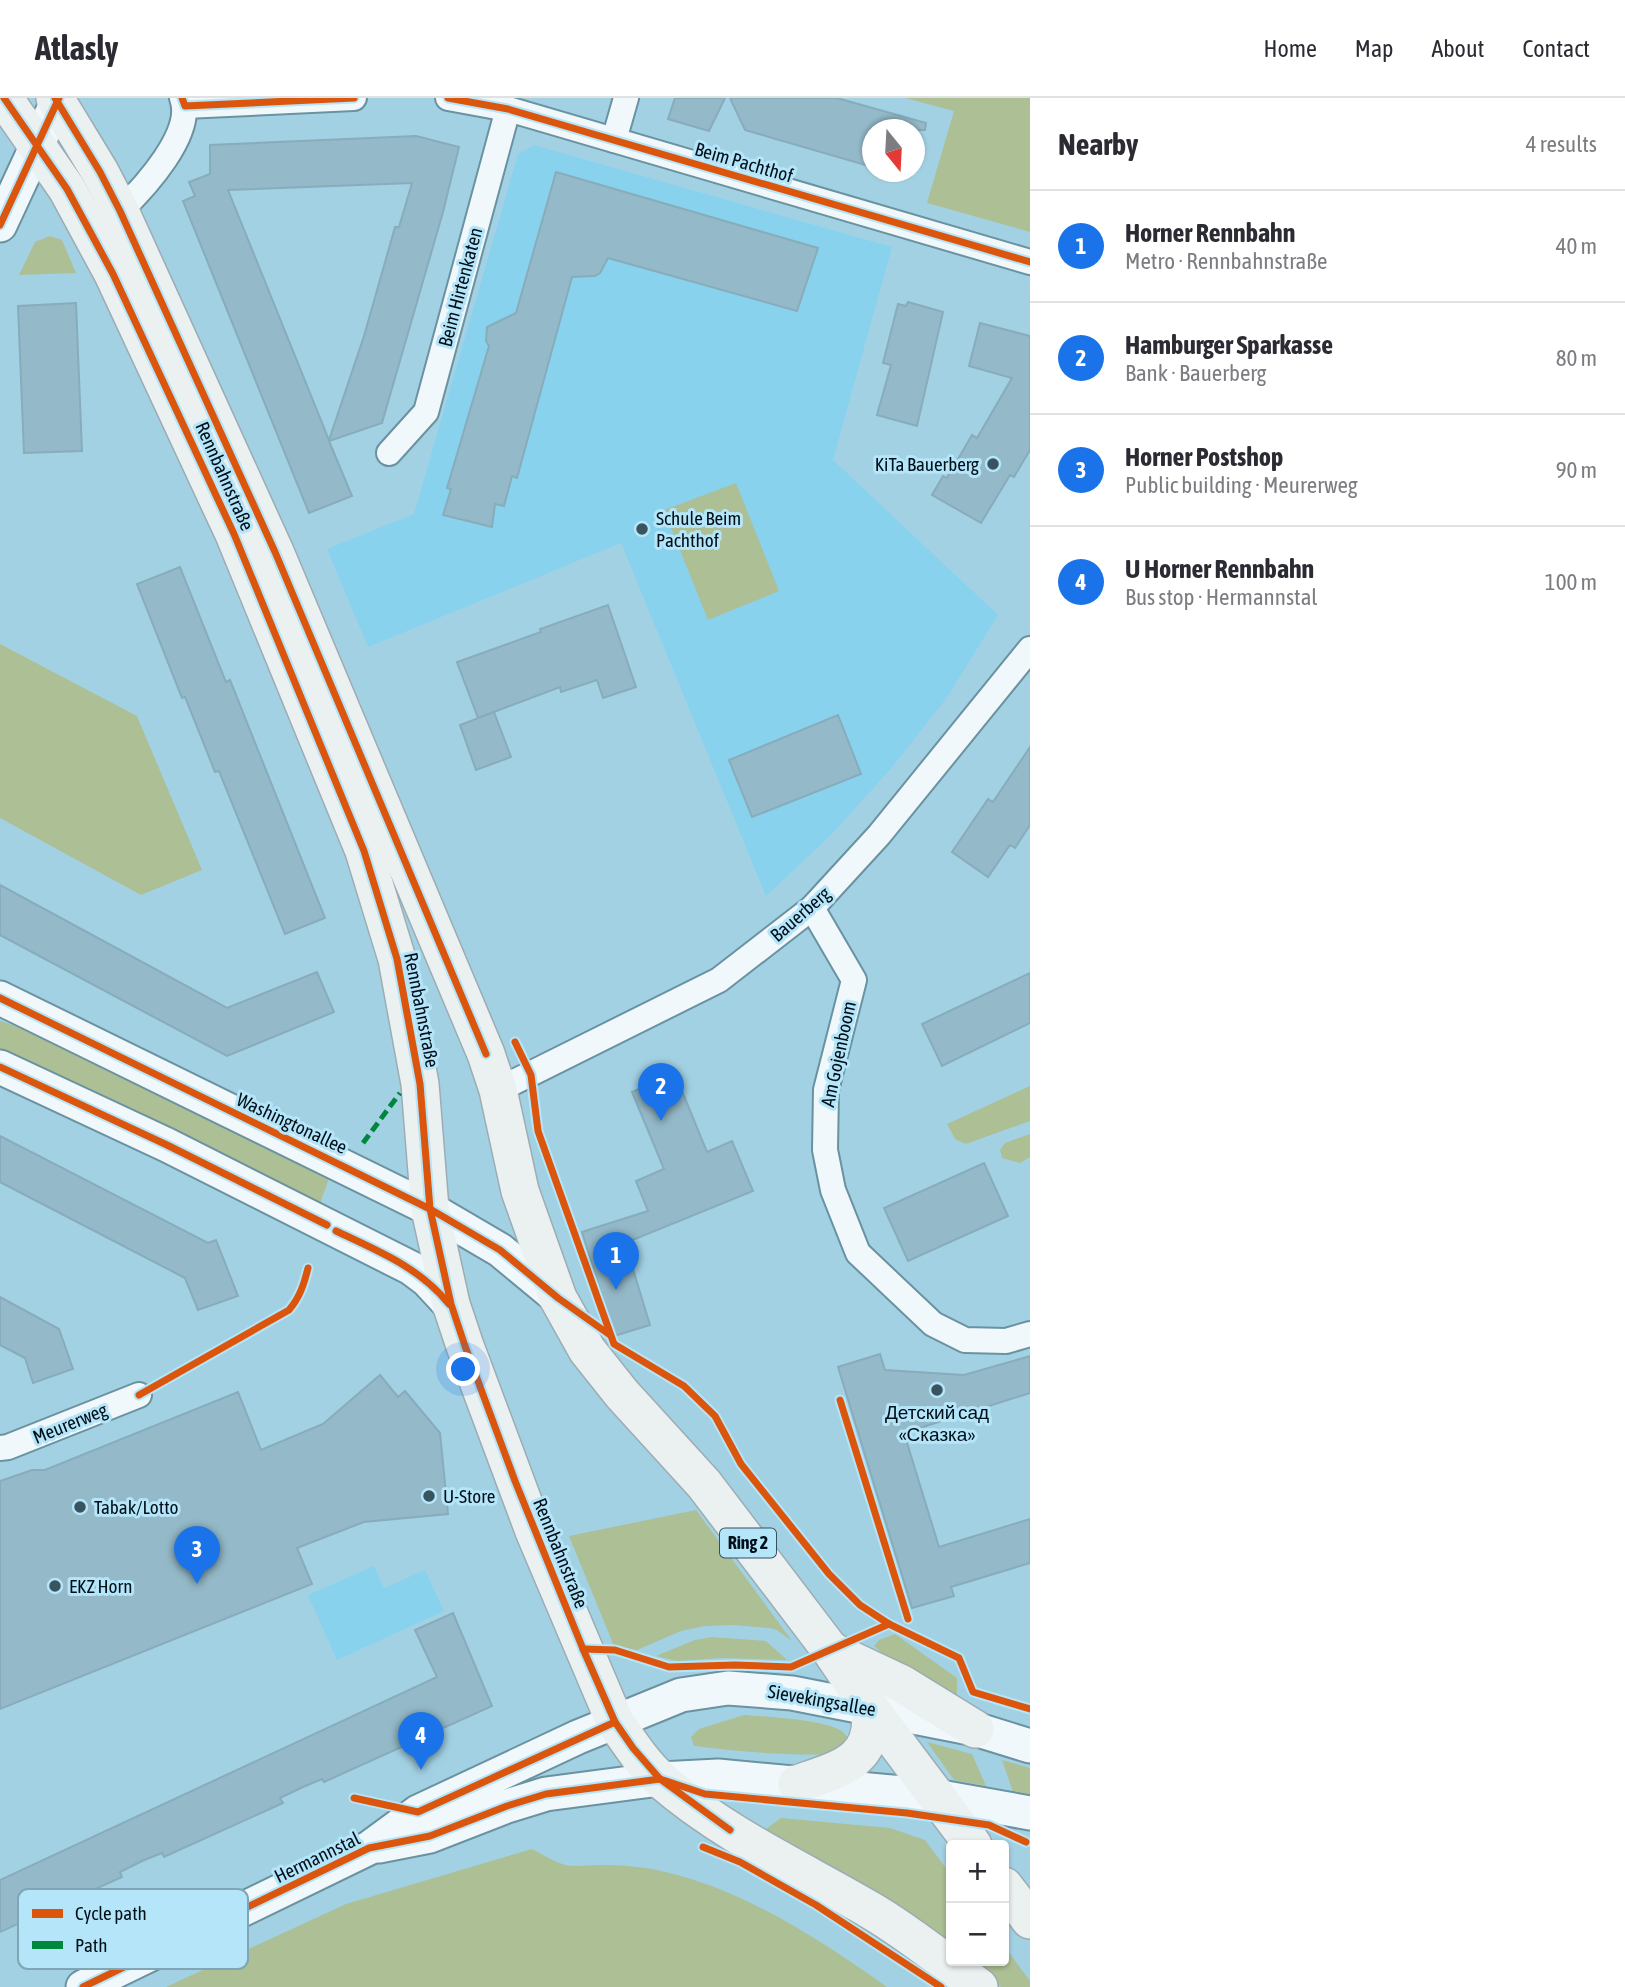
<!DOCTYPE html>
<html lang="en">
<head>
<meta charset="utf-8">
<style>
	body { margin:0; font-family:"Asap Condensed",sans-serif; background:#f7f7f7; color:#2b2b33 }
	.controls { position:absolute; right:21px; bottom:21px; display:grid; overflow:hidden; border-radius:7px; box-shadow:0 2px 5px #0004 }
	.controls button { width:63px; height:63px; display:grid; place-items:center; padding:0; border:0; border-bottom:2px solid #e1e1e2; background:#fff; color:#2b2b33; font:35px sans-serif }
	.compass { position:absolute; left:862px; top:21px; width:63px; height:63px; border-radius:50%; background:#fff; box-shadow:0 2px 5px #0004; rotate:162deg }
	.you { position:absolute; left:464px; top:1272px; width:24px; height:24px; margin:-18px; border:5px solid #fff; border-radius:50%; background:#1a73e8; box-shadow:0 0 0 10px #1a73e833 }
	.badge { display:grid; place-items:center; width:46px; height:46px; border-radius:50%; background:#1a73e8; color:#fff; font-size:23px; font-weight:700 }
	.pin { position:absolute; translate:-50% -58px; filter:drop-shadow(0 2px 4px #0008) }
	.pin::after { content:''; position:absolute; top:37px; width:24px; height:21px; background:inherit; clip-path:polygon(0 0,100% 0,50% 100%) }
	.list { margin:0; padding:0; list-style:none }
	h2 { display:flex; justify-content:space-between; align-items:center; height:91px; margin:0; padding:0 28px; font-size:30px }
	h2 small { font-size:23px; font-weight:400; color:#7c7c81 }
	.list li { display:grid; grid-template-columns:46px 1fr auto; gap:21px; align-items:center; box-sizing:border-box; height:112px; padding:0 28px; border-top:2px solid #e1e1e2 }
	.list b { display:block; font-size:26px; white-space:nowrap }
	.list p { margin:0; font-size:23px; white-space:nowrap; color:#7c7c81 }
	.list em { font-size:23px; font-style:normal; color:#7c7c81 }
	.map { position:relative; flex:none; width:1030px; height:1889px; overflow:hidden }
	header { display:flex; align-items:center; gap:42px; box-sizing:border-box; height:98px; padding:0 35px; background:#fff; border-bottom:2px solid #e1e1e2 }
	header strong { font-size:33px }
	nav { display:flex; gap:38px; margin-inline-start:auto; font-size:24px }
	main { display:flex }
	aside { flex:1; background:#fff }
	.map>svg:first-child { display:block }
</style>
</head>
<body>
<header>
<strong>Atlasly</strong>
<nav><a>Home</a><a>Map</a><a>About</a><a>Contact</a></nav>
</header>
<main>
<div class="map">
<svg width="1030" height="1889" viewBox="0 0 1030 1889">
	<rect width="100%" height="100%" fill="#a3d1e4"/>
	<g fill="#88d2ee">
		<path d="M 534,47 L 892,149 L 833,362 L 998,517 L 946,601 L 893,668 L 833,735 L 766,798 L 621,445 L 368,549 L 327,451 L 414,416 L 518,56 Z"/>
		<path d="M 374,1468 L 384,1490 L 425,1472 L 444,1513 L 337,1562 L 308,1497 Z"/>
	</g>
	<g fill="#adbf94">
		<path d="M 905,0 L 1030,0 L 1030,134 L 927,105 L 954,13 Z"/>
		<path d="M 50,138 L 62,142 L 76,175 L 19,177 L 35,144 Z"/>
		<path d="M 736,385 L 779,493 L 708,522 L 664,412 Z"/>
		<path d="M 0,546 L 137,618 L 202,772 L 141,797 L 0,720 Z"/>
		<path d="M 0,923 L 51,939 L 329,1081 L 319,1108 L 0,957 Z"/>
		<path d="M 1030,988 L 1030,1023 L 966,1046 L 955,1041 L 947,1026 Z"/>
		<path d="M 1030,1036 L 1030,1059 L 1020,1065 L 1002,1060 L 1000,1052 L 1005,1045 Z"/>
		<path d="M 696,1412 L 792,1543 L 777,1532 L 769,1530 L 732,1527 L 705,1528 L 681,1533 L 637,1552 L 614,1548 L 569,1438 Z"/>
		<path d="M 895,1536 L 957,1580 L 957,1599 L 891,1563 L 874,1548 L 879,1542 Z"/>
		<path d="M 712,1539 L 766,1543 L 787,1562 L 721,1560 L 677,1563 L 656,1558 L 695,1542 Z"/>
		<path d="M 744,1617 C 769,1619 815,1621 838,1631 C 843,1633 846,1637 849,1642 L 840,1656 C 791,1658 743,1654 694,1648 L 691,1639 L 699,1631 Z"/>
		<path d="M 927,1644 L 972,1656 L 986,1688 L 954,1682 Z"/>
		<path d="M 1002,1662 L 1030,1670 L 1030,1698 L 1013,1694 Z"/>
		<path d="M 781,1720 L 890,1730 L 925,1742 L 951,1777 L 951,1852 L 841,1774 L 766,1731 Z"/>
		<path d="M 532,1751 C 542,1756 554,1764 566,1767 C 575,1769 588,1767 598,1767 C 618,1767 641,1768 661,1773 C 741,1790 821,1842 887,1889 L 166,1889 L 346,1806 Z"/>
		<path d="M 1004,1848 L 1030,1883 L 1030,1889 L 1001,1889 L 965,1863 L 1004,1863 Z"/>
	</g>
	<g fill="#94b9c8" stroke="#87acbb" stroke-width="2" fill-rule="evenodd">
		<path d="M 675,0 L 725,0 L 709,33 L 668,21 Z"/>
		<path d="M 730,0 L 837,0 L 926,25 L 925,32 L 872,32 L 872,69 L 745,32 Z"/>
		<path d="M 416,38 L 459,49 L 443,114 L 382,325 L 329,343 L 352,398 L 309,415 L 183,103 L 195,98 L 189,84 L 210,76 L 210,47 ZM 412,85 L 399,129 L 395,129 L 364,238 L 329,342 L 228,92 Z"/>
		<path d="M 556,74 L 818,150 L 797,213 L 608,160 L 600,175 L 595,178 L 572,179 L 517,380 L 512,378 L 504,408 L 495,406 L 492,429 L 443,417 L 451,391 L 447,390 L 489,248 L 486,243 L 487,229 L 516,215 Z"/>
		<path d="M 908,204 L 943,214 L 917,328 L 877,317 L 891,267 L 883,265 L 898,206 L 906,208 Z"/>
		<path d="M 76,205 L 82,353 L 24,355 L 18,208 Z"/>
		<path d="M 980,225 L 1030,238 L 1030,352 L 1014,379 L 1010,377 L 981,425 L 932,397 L 943,378 L 947,380 L 972,337 L 977,340 L 1012,280 L 969,268 Z"/>
		<path d="M 180,469 L 226,584 L 230,582 L 325,820 L 285,836 L 219,673 L 215,674 L 185,599 L 182,600 L 137,486 Z"/>
		<path d="M 608,507 L 636,589 L 603,600 L 597,582 L 561,594 L 560,589 L 478,620 L 457,564 L 541,534 L 540,531 Z"/>
		<path d="M 494,614 L 511,659 L 476,672 L 460,627 Z"/>
		<path d="M 838,617 L 861,676 L 752,719 L 729,662 Z"/>
		<path d="M 1030,649 L 1030,727 L 1015,750 L 1010,747 L 988,779 L 952,754 L 988,701 L 993,704 Z"/>
		<path d="M 0,787 L 227,910 L 317,874 L 334,914 L 227,958 L 0,837 Z"/>
		<path d="M 1030,875 L 1030,925 L 942,968 L 922,926 Z"/>
		<path d="M 675,976 L 707,1054 L 732,1043 L 753,1093 L 625,1145 L 650,1227 L 614,1238 L 582,1134 L 648,1113 L 636,1083 L 664,1071 L 632,994 Z"/>
		<path d="M 0,1038 L 208,1145 L 216,1142 L 238,1198 L 198,1212 L 185,1180 L 0,1084 Z"/>
		<path d="M 984,1065 L 1008,1118 L 908,1163 L 884,1110 Z"/>
		<path d="M 0,1199 L 59,1231 L 73,1271 L 33,1285 L 25,1260 L 0,1247 Z"/>
		<path d="M 880,1256 L 885,1272 L 964,1277 L 1030,1258 L 1030,1295 L 904,1335 L 939,1449 L 1030,1421 L 1030,1465 L 951,1489 L 954,1498 L 912,1510 L 838,1269 Z"/>
		<path d="M 380,1277 L 398,1299 L 405,1293 L 440,1335 L 448,1416 L 364,1424 L 297,1450 L 312,1486 L 0,1611 L 0,1383 L 32,1372 L 45,1372 L 238,1294 L 261,1352 L 323,1326 Z"/>
		<path d="M 453,1515 L 492,1608 L 324,1684 L 322,1681 L 303,1689 L 280,1700 L 283,1705 L 164,1759 L 162,1755 L 142,1763 L 120,1774 L 122,1779 L 0,1834 L 0,1782 L 437,1579 L 415,1532 Z"/>
	</g>
	<g fill="none" stroke-linecap="round" stroke-linejoin="round">
		<defs>
			<g id="street">
				<path d="M 448,0 L 508,11 L 1030,164"/>
				<path d="M 185,8 L 354,0"/>
				<path d="M 614,42 L 626,0"/>
				<path d="M 120,113 C 144,90 195,35 182,0"/>
				<path d="M 389,355 L 426,314 L 508,11"/>
				<path d="M 812,810 L 854,882 L 826,992 L 825,1052 L 833,1092 L 858,1155 L 933,1226 L 965,1242 L 1006,1243 L 1030,1236"/>
				<path d="M 498,992 L 719,882 L 812,810 L 879,737 L 1030,551"/>
				<path d="M 0,1350 L 8,1349 L 139,1297"/>
			</g>
			<g id="secondary">
				<path d="M 0,127 L 59,0"/>
				<path d="M 0,900 L 430,1111 L 500,1152 L 558,1200"/>
				<path d="M 0,969 L 167,1047 L 411,1170 L 427,1182 L 453,1210"/>
				<path d="M 379,1748 L 430,1738 L 507,1708 L 546,1696 L 660,1681 L 718,1678 L 935,1698 L 1030,1715"/>
				<path d="M 83,1889 L 369,1750 L 418,1714 L 578,1639 L 681,1597 L 728,1590 L 792,1595 L 975,1631 L 1030,1648"/>
			</g>
			<g id="primary">
				<path d="M 4,0 L 67,91 L 113,176 L 234,436 L 364,753 L 397,861 L 420,986 L 430,1111 L 451,1206 L 465,1248 L 534,1433 L 615,1624 C 629,1644 643,1666 661,1682 C 723,1736 800,1771 870,1812 C 908,1834 943,1863 979,1889"/>
				<path d="M 55,0 L 100,74 L 120,113 L 275,454 L 486,956 L 498,992 L 520,1093 L 558,1200 L 587,1252 L 622,1296 L 704,1386 L 831,1553 L 870,1610 L 973,1747"/>
				<path d="M 832,1553 L 902,1586 L 975,1631"/>
				<path d="M 797,1686 C 839,1671 877,1664 870,1610"/>
				<path d="M 1004,1788 L 1030,1822"/>
			</g>
		</defs>
		<use href="#street" stroke="#6a92a0" stroke-width="28"/>
		<use href="#secondary" stroke="#6a92a0" stroke-width="37"/>
		<use href="#primary" stroke="#9cacb3" stroke-width="40"/>
		<use href="#street" stroke="#f1f8fb" stroke-width="24"/>
		<use href="#secondary" stroke="#f1f8fb" stroke-width="33"/>
		<use href="#primary" stroke="#ebf0f1" stroke-width="37"/>
		<path stroke="#00873e" stroke-width="5" stroke-dasharray="10 5" stroke-linecap="butt" d="M 363,1045 L 400,995"/>
		<defs>
			<g id="cycleway">
				<path d="M 4,0 L 67,91 L 113,176 L 234,436 L 364,753 L 397,861 L 420,986 L 430,1111 L 451,1206 L 465,1248 L 515,1383 L 583,1551 L 615,1624 L 633,1650 L 660,1681 L 730,1732"/>
				<path d="M 55,0 L 100,74 L 120,113 L 275,454 L 486,956"/>
				<path d="M 182,0 L 185,8 L 354,0"/>
				<path d="M 448,0 L 508,11 L 1030,164"/>
				<path d="M 0,127 L 59,0"/>
				<path d="M 0,900 L 430,1111 L 500,1152 L 558,1200 L 610,1237"/>
				<path d="M 515,944 L 531,977 L 538,1033 L 614,1246 L 684,1288 L 715,1318 L 741,1366 L 829,1476 L 860,1507 L 889,1526 L 959,1560 L 973,1594 L 1030,1611"/>
				<path d="M 0,969 L 167,1047 L 327,1127"/>
				<path d="M 336,1133 C 378,1153 419,1169 449,1206"/>
				<path d="M 139,1297 L 289,1212 C 300,1199 304,1186 308,1170"/>
				<path d="M 840,1302 L 908,1521"/>
				<path d="M 583,1551 L 615,1552 L 669,1569 L 735,1567 L 791,1569 L 889,1526"/>
				<path d="M 354,1700 L 418,1714 L 615,1624"/>
				<path d="M 703,1749 L 740,1764 L 816,1807 L 941,1889"/>
				<path d="M 83,1889 L 369,1750 L 430,1738 L 507,1708 L 546,1696 L 660,1681 L 705,1696 L 907,1715 L 989,1727 L 1026,1744"/>
			</g>
		</defs>
		<use href="#cycleway" stroke="#b5e5f9" stroke-width="11"/>
		<use href="#cycleway" stroke="#dc550d" stroke-width="7"/>
	</g>
	<g fill="#39535f" stroke="#b5e5f9" stroke-width="2.5">
		<circle cx="993" cy="366" r="7"/>
		<circle cx="642" cy="431" r="7"/>
		<circle cx="937" cy="1292" r="7"/>
		<circle cx="429" cy="1398" r="7"/>
		<circle cx="80" cy="1409" r="7"/>
		<circle cx="55" cy="1488" r="7"/>
	</g>
	<g text-anchor="middle" stroke-width="6" stroke-linejoin="round" paint-order="stroke">
		<rect fill="#b5e5f9" stroke="#364f5c" stroke-width="2" x="720" y="1430.5" width="56" height="29" rx="5"/>
		<g font-size="18" font-weight="bold" fill="#000f18">
			<text x="748" y="1451">Ring 2</text>
		</g>
		<g font-size="19" fill="#000f18" stroke="#b5e5f9">
			<text transform="translate(744 64) rotate(16)" y="7">Beim Pachthof</text>
			<text transform="translate(460 189) rotate(-75)" y="7">Beim Hirtenkaten</text>
			<text transform="translate(225 378) rotate(66)" y="7">Rennbahnstraße</text>
			<text transform="translate(800 816) rotate(-41)" y="7">Bauerberg</text>
			<text transform="translate(422 912) rotate(79)" y="7">Rennbahnstraße</text>
			<text transform="translate(838 956) rotate(-78)" y="7">Am Gojenboom</text>
			<text transform="translate(292 1025) rotate(25)" y="7">Washingtonallee</text>
			<text transform="translate(70 1325) rotate(-22)" y="7">Meurerweg</text>
			<text transform="translate(561 1455) rotate(68)" y="7">Rennbahnstraße</text>
			<text transform="translate(822 1602) rotate(10)" y="7">Sievekingsallee</text>
			<text transform="translate(317 1759) rotate(-26)" y="7">Hermannstal</text>
		</g>
		<g font-size="19" fill="#000f18" stroke="#b5e5f9" text-anchor="start">
			<text x="979" y="373" text-anchor="end">KiTa Bauerberg</text>
			<text x="656" y="427">Schule Beim<tspan x="656" dy="22">Pachthof</tspan></text>
			<text x="937" y="1321" text-anchor="middle">Детский сад<tspan x="937" dy="22">«Сказка»</tspan></text>
			<text x="443" y="1405">U-Store</text>
			<text x="94" y="1416">Tabak/Lotto</text>
			<text x="69" y="1495">EKZ Horn</text>
		</g>
	</g>
	<rect x="18" y="1791" width="230" height="80" rx="10" fill="#b5e5f9" stroke="#7fa5b6" stroke-width="2"/>
	<rect x="32" y="1811" width="31" height="9" fill="#dc550d"/>
	<rect x="32" y="1843" width="31" height="8" fill="#00873e"/>
	<g font-size="19" fill="#000f18">
		<text x="75" y="1822">Cycle path</text>
		<text x="75" y="1854">Path</text>
	</g>
</svg>
<div class="controls">
<button>+</button>
<button>−</button>
</div>
<svg class="compass" viewBox="-18 -18 36 36"><path d="M0-13l5 13h-10z" fill="#e53935"/><path d="M0 13l5-13h-10z" fill="#7c7c81"/></svg>
<div class="you"></div>
<div class="pin badge" style="left:616px;top:1192px">1</div>
<div class="pin badge" style="left:661px;top:1023px">2</div>
<div class="pin badge" style="left:197px;top:1486px">3</div>
<div class="pin badge" style="left:421px;top:1672px">4</div>
</div>
<aside>
<h2>Nearby<small>4 results</small></h2>
<ul class="list">
<li><span class="badge">1</span><div><b>Horner Rennbahn</b><p>Metro · Rennbahnstraße</p></div><em>40 m</em></li>
<li><span class="badge">2</span><div><b>Hamburger Sparkasse</b><p>Bank · Bauerberg</p></div><em>80 m</em></li>
<li><span class="badge">3</span><div><b>Horner Postshop</b><p>Public building · Meurerweg</p></div><em>90 m</em></li>
<li><span class="badge">4</span><div><b>U Horner Rennbahn</b><p>Bus stop · Hermannstal</p></div><em>100 m</em></li>
</ul>
</aside>
</main>
</body>
</html>
